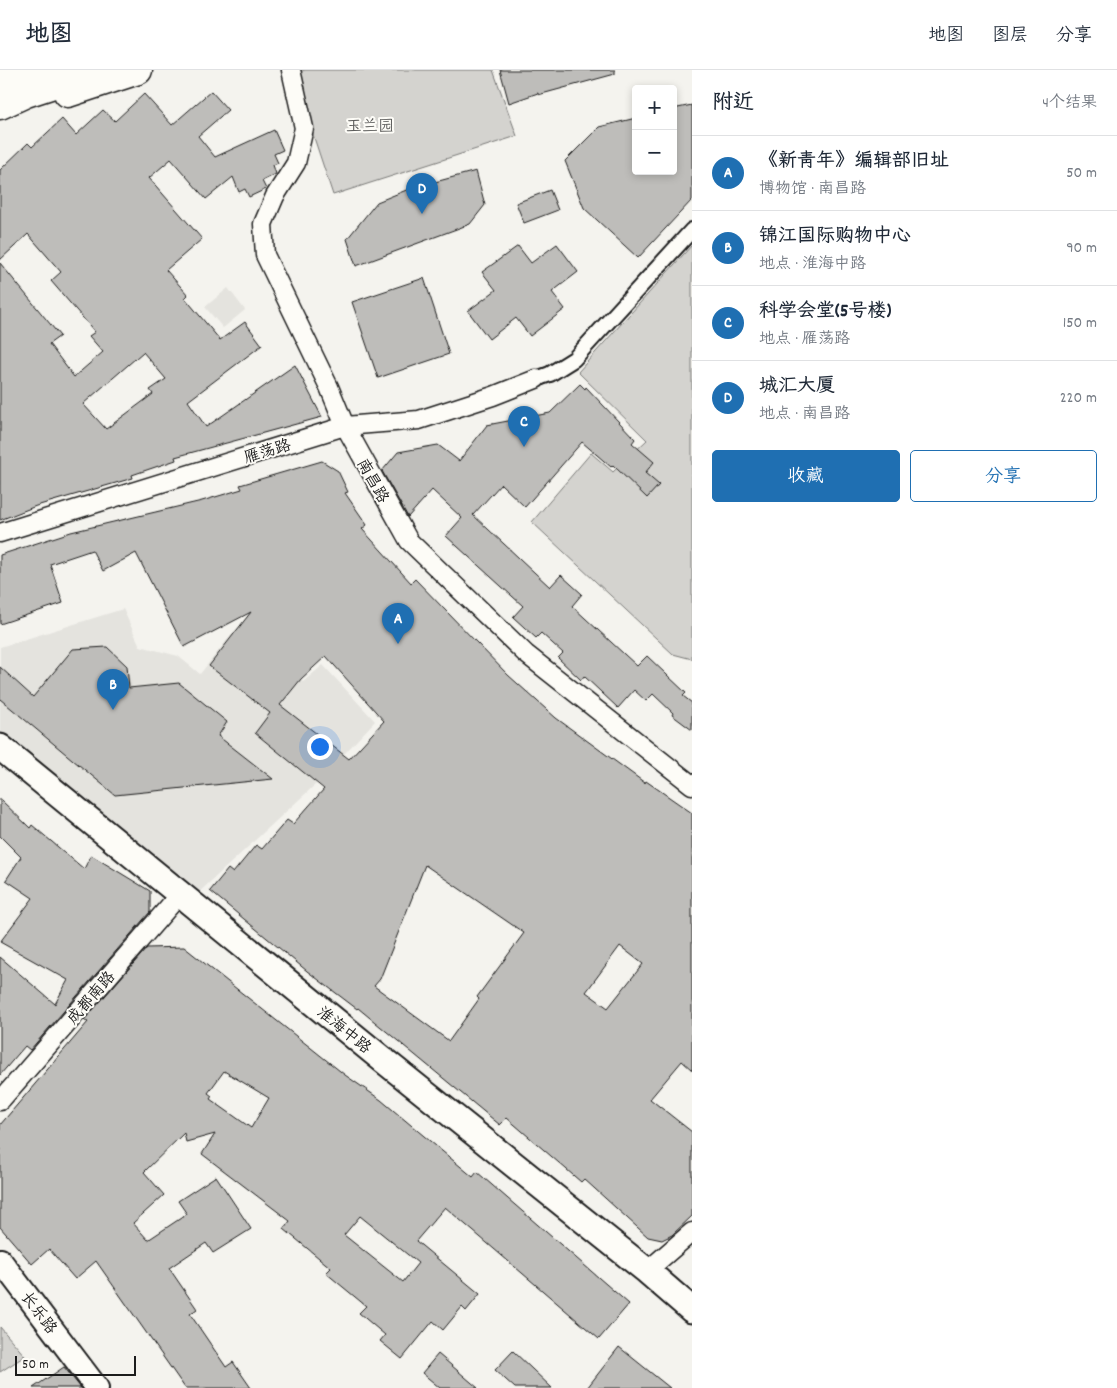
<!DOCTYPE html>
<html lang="zh">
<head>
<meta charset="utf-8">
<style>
	body { margin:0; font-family:Dekko,"LXGW WenKai TC",sans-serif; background:#f2f2f3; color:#1f2937 }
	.controls { position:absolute; right:15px; top:15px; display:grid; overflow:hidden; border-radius:5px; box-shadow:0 2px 8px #0003 }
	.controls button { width:45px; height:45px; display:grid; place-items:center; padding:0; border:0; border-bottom:1px solid #e0e1e3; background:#fff; color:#1f2937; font:25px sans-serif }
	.scale { position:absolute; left:15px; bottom:12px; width:121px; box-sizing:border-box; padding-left:5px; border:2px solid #1c1c1c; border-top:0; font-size:14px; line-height:18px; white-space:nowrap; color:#1c1c1c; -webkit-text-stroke:4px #fdfcf7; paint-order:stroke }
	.you { position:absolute; left:319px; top:676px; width:18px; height:18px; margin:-12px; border:4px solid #fff; border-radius:50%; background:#1a73e8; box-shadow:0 0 0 8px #1a73e833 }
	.badge { display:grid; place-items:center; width:32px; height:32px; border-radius:50%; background:#1f6fb2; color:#fff; font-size:16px; font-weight:700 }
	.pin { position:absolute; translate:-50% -41px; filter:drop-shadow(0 1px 2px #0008) }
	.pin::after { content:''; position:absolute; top:26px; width:18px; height:15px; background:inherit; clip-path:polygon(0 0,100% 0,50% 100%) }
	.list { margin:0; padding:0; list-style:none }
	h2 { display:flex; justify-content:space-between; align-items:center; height:65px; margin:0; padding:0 20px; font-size:21px }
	h2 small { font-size:16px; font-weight:400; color:#747a83 }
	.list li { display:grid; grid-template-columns:32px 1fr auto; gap:15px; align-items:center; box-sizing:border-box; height:75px; padding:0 20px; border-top:1px solid #e0e1e3 }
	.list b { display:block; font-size:19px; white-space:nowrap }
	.list p { margin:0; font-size:16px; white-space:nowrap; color:#747a83 }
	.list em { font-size:16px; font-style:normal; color:#747a83 }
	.actions { display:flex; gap:10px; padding:15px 20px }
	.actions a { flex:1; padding:11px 0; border:1px solid #1f6fb2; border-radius:5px; text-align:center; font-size:18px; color:#1f6fb2 }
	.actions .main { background:#1f6fb2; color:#fff }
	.map { position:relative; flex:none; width:692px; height:1318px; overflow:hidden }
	header { display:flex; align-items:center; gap:30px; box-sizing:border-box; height:70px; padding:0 25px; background:#fff; border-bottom:1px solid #e0e1e3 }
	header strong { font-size:24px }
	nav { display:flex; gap:28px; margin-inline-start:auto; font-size:18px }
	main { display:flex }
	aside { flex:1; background:#fff }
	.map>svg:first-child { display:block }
</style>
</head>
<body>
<header>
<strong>地图</strong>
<nav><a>地图</a><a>图层</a><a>分享</a></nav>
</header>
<main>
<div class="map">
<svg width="692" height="1318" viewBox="0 0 692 1318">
	<rect width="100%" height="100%" fill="#f4f3ee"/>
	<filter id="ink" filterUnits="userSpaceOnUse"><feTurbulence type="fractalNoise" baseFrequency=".02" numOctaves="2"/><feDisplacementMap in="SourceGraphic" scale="10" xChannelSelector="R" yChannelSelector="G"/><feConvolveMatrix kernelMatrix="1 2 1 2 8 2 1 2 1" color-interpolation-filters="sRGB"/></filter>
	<g filter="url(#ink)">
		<g fill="#e4e3de">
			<path d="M 228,218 L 245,240 L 223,258 L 205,237 Z"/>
			<path d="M 123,539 L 140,576 L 178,586 L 200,604 L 235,560 L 248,553 L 303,612 L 323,595 L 375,651 L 316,714 L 197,824 L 0,663 L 0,577 Z"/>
		</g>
		<g fill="#d4d3cf" stroke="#787876">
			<path d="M 305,0 L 493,0 L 517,66 L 333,125 L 293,4 Z"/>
			<path d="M 692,175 L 692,589 L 673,584 L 532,452 L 591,383 L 613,402 L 647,370 L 578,302 Z"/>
			<path d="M 0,1257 L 25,1286 L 0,1302 Z"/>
		</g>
		<g fill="#bebdba" stroke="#1c1c1c" fill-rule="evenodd">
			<path d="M 500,0 L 615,0 L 615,4 L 538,25 L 538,23 L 509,33 Z"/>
			<path d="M 211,21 L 228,40 L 198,66 L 215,87 L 274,60 L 283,80 L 274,84 L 278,93 L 273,95 L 276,104 L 262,111 L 266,119 L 249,127 L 245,119 L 239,122 L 233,107 L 206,129 L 171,89 L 149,108 L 202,169 L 166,200 L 188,225 L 185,228 L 220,270 L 245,252 L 262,275 L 188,331 L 206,357 L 295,295 L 322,347 L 175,387 L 176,390 L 132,405 L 133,408 L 36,436 L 0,450 L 0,193 L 60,266 L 49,274 L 74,307 L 103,282 L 89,266 L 95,262 L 51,211 L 61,202 L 28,164 L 0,190 L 0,100 L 28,73 L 32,77 L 62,49 L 76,65 L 103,40 L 115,51 L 144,24 L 172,55 ZM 143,282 L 166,309 L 150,320 L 153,324 L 106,359 L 83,334 Z"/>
			<path d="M 692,35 L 692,130 L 638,188 L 584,138 L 565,91 L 599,57 L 636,48 L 636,101 L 673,101 L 673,39 Z"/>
			<path d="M 476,101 L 485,135 L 470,154 L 356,196 L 347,169 L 377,132 L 409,119 Z"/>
			<path d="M 550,120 L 558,140 L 524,153 L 516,133 Z"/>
			<path d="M 557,174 L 578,202 L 552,222 L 565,239 L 530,266 L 516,248 L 489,269 L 468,241 L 496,220 L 482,202 L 518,176 L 531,193 Z"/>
			<path d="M 424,208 L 449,284 L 378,308 L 352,232 Z"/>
			<path d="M 580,314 L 585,319 L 586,317 L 635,369 L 632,373 L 654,392 L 645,403 L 659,415 L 647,428 L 613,395 L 611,397 L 582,372 L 525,437 L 501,414 L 473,445 L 550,517 L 561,505 L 582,524 L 572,536 L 637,596 L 647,586 L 686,623 L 683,626 L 692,633 L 692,660 L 672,645 L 673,643 L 653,624 L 646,631 L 634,620 L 618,638 L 584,606 L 581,610 L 558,588 L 563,583 L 541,563 L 536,568 L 513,547 L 523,536 L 446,466 L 462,448 L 432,420 L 408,447 L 382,401 L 398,382 L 438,375 L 459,391 L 487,355 L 550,343 Z"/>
			<path d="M 322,391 L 338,401 L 348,422 L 345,423 L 367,455 L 362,459 L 411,513 L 415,509 L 508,605 L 556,648 L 645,713 L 646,711 L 692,743 L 692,1000 L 682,991 L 650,1029 L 692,1062 L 692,1146 L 672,1165 L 662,1170 L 648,1167 L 584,1109 L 581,1112 L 507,1048 L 500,1055 L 358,938 L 357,939 L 307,901 L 210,821 L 228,799 L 233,803 L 256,775 L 262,779 L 287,750 L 293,754 L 324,719 L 255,663 L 270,643 L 209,596 L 251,542 L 184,577 L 136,483 L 103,501 L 92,480 L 50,494 L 63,533 L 0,554 L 0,485 L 71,462 L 202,431 L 242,419 L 240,415 ZM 326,586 L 384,651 L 349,689 L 280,635 L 301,609 ZM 425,795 L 524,863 L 477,927 L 479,929 L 449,971 L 374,916 L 380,909 ZM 620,876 L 643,894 L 608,938 L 586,922 Z"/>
			<path d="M 107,577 L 127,596 L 129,618 L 179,613 L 227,652 L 218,666 L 273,709 L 115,725 L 0,629 L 0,597 L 33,627 L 73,579 Z"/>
			<path d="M 0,729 L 30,758 L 32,755 L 84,799 L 91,785 L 150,821 L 150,842 L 30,980 L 25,976 L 0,1005 L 0,887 L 55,934 L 68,910 L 0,872 L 33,828 L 6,810 L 21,787 L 0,766 Z"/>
			<path d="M 184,877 L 345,1005 L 381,1030 L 473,1107 L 477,1102 L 629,1234 L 599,1269 L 445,1137 L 416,1171 L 480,1224 L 466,1241 L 462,1237 L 443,1260 L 433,1251 L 402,1289 L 380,1271 L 385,1265 L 359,1243 L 366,1236 L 326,1203 L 331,1198 L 284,1159 L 290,1151 L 202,1084 L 215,1064 L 186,1072 L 184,1063 L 144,1102 L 164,1125 L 133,1153 L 148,1170 L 187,1144 L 178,1131 L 216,1106 L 251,1159 L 213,1183 L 206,1173 L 169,1198 L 197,1239 L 190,1244 L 226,1297 L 233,1292 L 251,1318 L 185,1318 L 96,1191 L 75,1209 L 49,1179 L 32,1194 L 0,1157 L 0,1055 L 88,952 L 84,950 L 147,878 ZM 224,1001 L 269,1028 L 251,1058 L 210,1029 L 212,1026 L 208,1023 ZM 360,1146 L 418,1193 L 403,1212 L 344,1165 Z"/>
			<path d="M 619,1277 L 670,1318 L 587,1318 Z"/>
			<path d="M 513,1281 L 552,1318 L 515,1318 L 495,1300 Z"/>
			<path d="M 438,1284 L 478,1318 L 440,1318 L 422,1303 Z"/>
			<path d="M 64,1297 L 81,1318 L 33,1318 Z"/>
		</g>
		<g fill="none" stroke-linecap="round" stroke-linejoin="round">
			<defs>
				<path id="pedestrian" d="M 536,309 L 550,304 L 574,289 L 692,160"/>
				<g id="minor">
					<path d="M 291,0 L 304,58 L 296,93 L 275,126 L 263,154 L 265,185 L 329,317 L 345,356 L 409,471 L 526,584 L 692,715"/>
					<path d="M 0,463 L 345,356 L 419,350 L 493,326 L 536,309"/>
					<path d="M 0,1031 L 180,824"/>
					<path d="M 647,1201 L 692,1162"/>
				</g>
				<path id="tertiary" d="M 0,1190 L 97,1318"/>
				<path id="secondary" d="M 0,677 L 382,989 L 647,1201 L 692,1240"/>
				<g id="primary">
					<path d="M 10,15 L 52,0"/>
					<path d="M 68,23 L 138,0"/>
				</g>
				<g id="trunk">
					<path d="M 0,12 L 32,0"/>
					<path d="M 0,35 L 26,23 L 96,0"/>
				</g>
			</defs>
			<use href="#pedestrian" stroke="#1c1c1c" stroke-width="18"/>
			<use href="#minor" stroke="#1c1c1c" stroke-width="21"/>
			<use href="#tertiary" stroke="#1c1c1c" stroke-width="26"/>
			<use href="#secondary" stroke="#1c1c1c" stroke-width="29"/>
			<use href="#primary" stroke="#1c1c1c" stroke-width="31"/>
			<use href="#trunk" stroke="#1c1c1c" stroke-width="31"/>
			<use href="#pedestrian" stroke="#fdfcf7" stroke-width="14"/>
			<use href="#minor" stroke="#fdfcf7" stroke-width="18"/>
			<use href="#tertiary" stroke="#fdfcf7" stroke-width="22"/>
			<use href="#secondary" stroke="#fdfcf7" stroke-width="25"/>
			<use href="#primary" stroke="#fdfcf7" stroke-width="28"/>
			<use href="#trunk" stroke="#fdfcf7" stroke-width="28"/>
		</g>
	</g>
	<g text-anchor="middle" stroke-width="4" stroke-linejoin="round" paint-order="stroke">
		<g font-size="16" fill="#5c5c5b" stroke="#fdfcf7">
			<text x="370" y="61">玉兰园</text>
		</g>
		<g font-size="16" fill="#1c1c1c" stroke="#fdfcf7">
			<text transform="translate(267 380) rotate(-17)" y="6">雁荡路</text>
			<text transform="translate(374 410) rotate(61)" y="6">南昌路</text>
			<text transform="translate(90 927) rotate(-49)" y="6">成都南路</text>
			<text transform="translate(345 959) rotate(39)" y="6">淮海中路</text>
			<text transform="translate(40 1242) rotate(53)" y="6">长乐路</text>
		</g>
	</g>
</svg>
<div class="controls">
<button>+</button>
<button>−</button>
</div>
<div class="scale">50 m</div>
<div class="you"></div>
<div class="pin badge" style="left:398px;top:574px">A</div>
<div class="pin badge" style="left:113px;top:640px">B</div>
<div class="pin badge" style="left:524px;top:377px">C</div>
<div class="pin badge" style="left:422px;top:144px">D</div>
</div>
<aside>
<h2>附近<small>4个结果</small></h2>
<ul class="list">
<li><span class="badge">A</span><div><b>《新青年》编辑部旧址</b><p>博物馆 · 南昌路</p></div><em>50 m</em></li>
<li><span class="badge">B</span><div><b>锦江国际购物中心</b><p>地点 · 淮海中路</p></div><em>90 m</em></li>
<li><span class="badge">C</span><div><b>科学会堂(5号楼)</b><p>地点 · 雁荡路</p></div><em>150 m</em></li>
<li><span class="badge">D</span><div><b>城汇大厦</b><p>地点 · 南昌路</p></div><em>220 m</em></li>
</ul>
<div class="actions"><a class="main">收藏</a><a>分享</a></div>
</aside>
</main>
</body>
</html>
